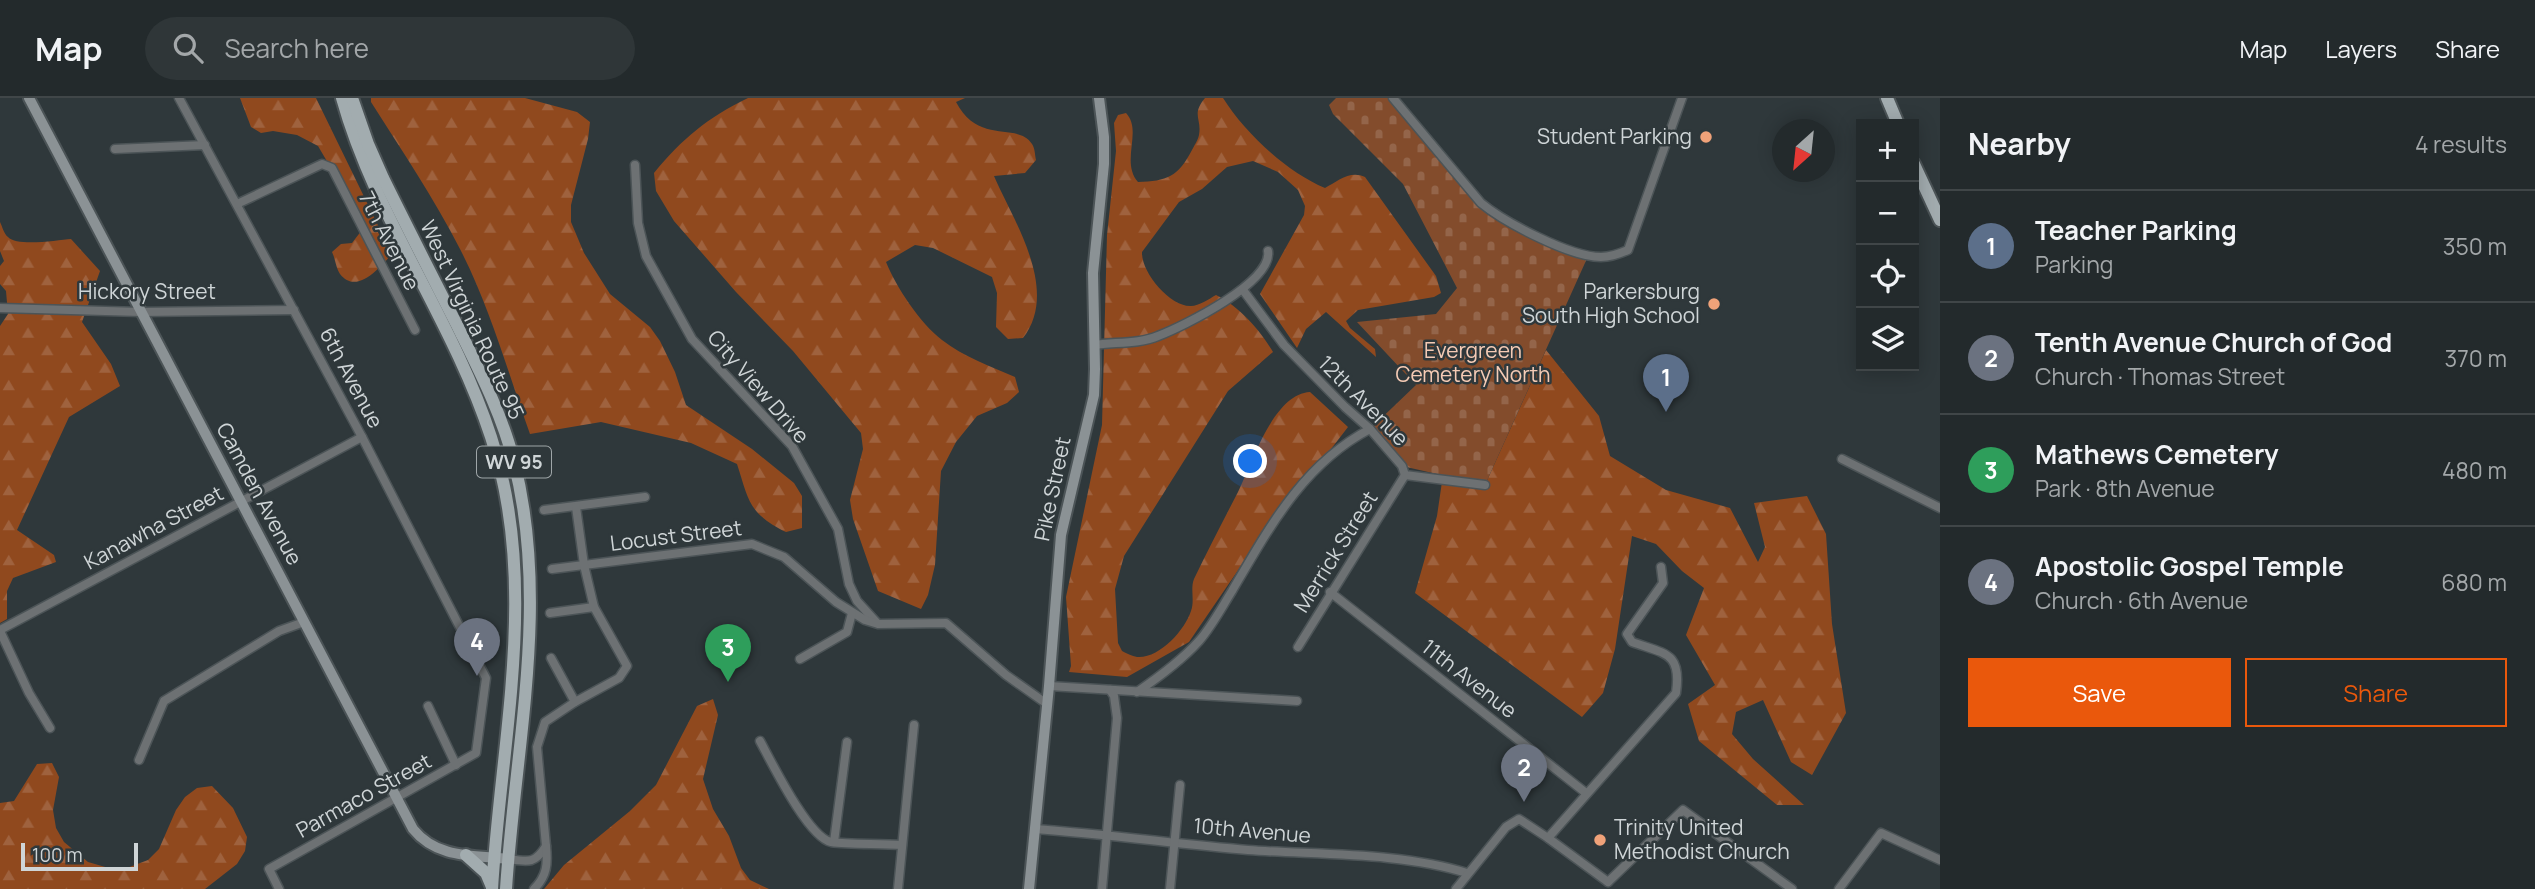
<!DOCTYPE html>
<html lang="en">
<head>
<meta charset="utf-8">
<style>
	body { margin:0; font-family:Manrope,sans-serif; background:#2f3638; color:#f1f3f6 }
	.controls { position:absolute; right:21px; top:21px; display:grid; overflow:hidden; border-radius:0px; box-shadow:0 4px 18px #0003 }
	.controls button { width:63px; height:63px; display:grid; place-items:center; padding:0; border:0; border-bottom:2px solid #404648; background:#232a2c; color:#f1f3f6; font:35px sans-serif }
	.compass { position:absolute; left:1772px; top:21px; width:63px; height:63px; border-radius:50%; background:#232a2c; box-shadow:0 4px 18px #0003; rotate:207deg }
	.scale { position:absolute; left:21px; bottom:18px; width:117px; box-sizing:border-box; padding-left:7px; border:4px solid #cfd5d7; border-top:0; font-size:19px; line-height:24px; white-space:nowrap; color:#cfd5d7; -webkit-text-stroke:5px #2f383b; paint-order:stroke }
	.you { position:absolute; left:1251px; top:364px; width:24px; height:24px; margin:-18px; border:5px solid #fff; border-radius:50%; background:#1a73e8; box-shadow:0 0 0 10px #1a73e833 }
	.badge { display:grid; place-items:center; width:46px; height:46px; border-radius:50%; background:#ea580c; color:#fff; font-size:23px; font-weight:700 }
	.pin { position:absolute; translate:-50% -58px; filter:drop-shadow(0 2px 4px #0008) }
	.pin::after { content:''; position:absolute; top:37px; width:24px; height:21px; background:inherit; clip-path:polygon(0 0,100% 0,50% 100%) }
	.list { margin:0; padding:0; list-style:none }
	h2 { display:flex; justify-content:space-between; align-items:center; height:91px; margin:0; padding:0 28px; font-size:30px }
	h2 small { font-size:23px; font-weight:400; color:#a3a7a9 }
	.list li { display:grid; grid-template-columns:46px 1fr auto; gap:21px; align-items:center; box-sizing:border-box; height:112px; padding:0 28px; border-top:2px solid #404648 }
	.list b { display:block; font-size:26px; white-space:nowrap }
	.list p { margin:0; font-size:23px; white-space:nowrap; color:#a3a7a9 }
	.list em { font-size:23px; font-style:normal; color:#a3a7a9 }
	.actions { display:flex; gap:14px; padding:21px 28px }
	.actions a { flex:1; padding:16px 0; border:2px solid #ea580c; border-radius:0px; text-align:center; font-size:24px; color:#ea580c }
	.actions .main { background:#ea580c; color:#fff }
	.icon { flex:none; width:38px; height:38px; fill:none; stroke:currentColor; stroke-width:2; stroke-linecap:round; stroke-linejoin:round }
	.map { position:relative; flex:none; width:1940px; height:791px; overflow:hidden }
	header { display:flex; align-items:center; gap:42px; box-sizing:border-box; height:98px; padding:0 35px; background:#232a2c; border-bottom:2px solid #404648 }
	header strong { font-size:33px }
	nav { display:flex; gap:38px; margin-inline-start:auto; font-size:24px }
	.search { width:490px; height:63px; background:#2f3638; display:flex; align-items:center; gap:18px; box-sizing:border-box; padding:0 24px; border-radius:38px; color:#a3a7a9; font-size:26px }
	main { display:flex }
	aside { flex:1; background:#232a2c }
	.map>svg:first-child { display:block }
</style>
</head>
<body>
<header>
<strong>Map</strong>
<div class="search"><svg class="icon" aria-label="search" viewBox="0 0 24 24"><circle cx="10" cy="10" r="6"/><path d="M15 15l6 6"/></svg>Search here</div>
<nav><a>Map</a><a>Layers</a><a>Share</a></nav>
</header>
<main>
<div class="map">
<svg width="1940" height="791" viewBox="0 0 1940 791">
	<defs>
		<pattern id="forest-firs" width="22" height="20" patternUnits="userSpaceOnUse" patternTransform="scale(1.75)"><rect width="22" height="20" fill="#90491e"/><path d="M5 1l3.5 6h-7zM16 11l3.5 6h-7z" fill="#9f623e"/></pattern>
		<pattern id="cemetery-stones" width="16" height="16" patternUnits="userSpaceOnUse" patternTransform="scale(1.75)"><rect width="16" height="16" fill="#834c2c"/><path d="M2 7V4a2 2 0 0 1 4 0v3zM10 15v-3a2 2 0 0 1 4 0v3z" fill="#94654a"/></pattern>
	</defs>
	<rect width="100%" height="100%" fill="#2f383b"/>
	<g fill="url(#forest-firs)">
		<path d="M 240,0 L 316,0 L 392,156 C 381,168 357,198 340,176 C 336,170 335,160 332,154 L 341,146 L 352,145 L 365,128 L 318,48 L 297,37 L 273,33 L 261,35 L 251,29 Z"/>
		<path d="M 371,0 L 525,0 L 577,14 L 590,24 L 588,41 L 571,107 L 571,124 L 584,155 L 610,196 L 650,229 L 660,243 L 675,274 L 686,307 L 752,351 L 794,385 L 802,398 L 802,430 L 786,434 C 748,415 749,403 737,366 L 691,345 L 601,324 L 530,336 C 508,275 490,209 460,151 C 434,100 402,53 371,4 Z"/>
		<path d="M 748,0 L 965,0 L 956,4 C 979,48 1017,23 1032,46 C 1035,50 1035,58 1036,62 L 1025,75 L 994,78 C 1014,124 1060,192 1023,240 L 1008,241 L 996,229 L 997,195 L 992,179 L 933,150 L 915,147 L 886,164 C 896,189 920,225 942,242 C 964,259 990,268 1015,279 L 1019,294 L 1007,305 L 977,318 L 956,344 L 941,373 L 935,467 L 928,497 L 921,511 L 878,493 L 853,421 L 850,402 L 863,351 L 861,335 L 793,253 L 736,194 L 674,123 L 656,93 L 654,75 C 683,40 707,20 748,0 Z"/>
		<path d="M 1205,0 L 1223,0 C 1245,35 1287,74 1325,90 C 1338,83 1350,72 1365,79 L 1436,178 L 1441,195 L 1434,199 L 1358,212 L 1346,223 L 1350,230 L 1375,251 L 1376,259 L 1326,214 L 1306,231 L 1297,250 L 1260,196 L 1304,117 L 1305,108 L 1298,92 L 1278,74 L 1253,63 L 1227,69 L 1202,91 L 1179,104 L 1142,154 C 1141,174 1170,209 1191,208 C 1199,208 1209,201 1216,197 C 1240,209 1260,232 1273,254 L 1228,293 L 1124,458 L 1115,491 L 1118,545 L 1122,553 C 1126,555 1132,558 1137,559 C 1159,561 1185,532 1191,513 C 1195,502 1190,491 1194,481 C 1208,452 1223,423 1238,394 C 1252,366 1273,296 1310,294 L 1348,329 L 1243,465 L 1189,544 L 1127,579 L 1069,574 L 1071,568 L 1066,499 L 1102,327 L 1107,137 L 1116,53 L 1114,25 L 1118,17 L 1126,15 C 1143,33 1120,63 1138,84 C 1167,83 1178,79 1192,52 C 1194,48 1198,42 1199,37 C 1202,20 1191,17 1205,0 Z"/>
		<path d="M 0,124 C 2,128 4,136 8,139 C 17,149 58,142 71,141 L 100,173 L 82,224 L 111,266 L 120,288 L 69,319 L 17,432 L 54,457 L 56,464 L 13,480 L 7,493 L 7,521 L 0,525 L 0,228 L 8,216 L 6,193 L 0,186 L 0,168 L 4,163 L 0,153 Z"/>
		<path d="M 1546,252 L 1599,318 L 1610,358 L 1666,392 L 1730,410 L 1758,464 L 1765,449 L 1754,405 L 1807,398 L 1826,436 L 1832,526 L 1846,615 L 1812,677 L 1791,664 L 1763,602 L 1736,614 L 1732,636 L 1753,661 L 1804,707 L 1777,707 L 1699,643 L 1688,606 L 1715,587 L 1686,537 L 1704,490 L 1682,473 L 1656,446 L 1632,438 L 1615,551 L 1603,595 L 1582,619 L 1415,495 L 1437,418 L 1443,377 L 1485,387 Z"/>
		<path d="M 713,601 L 718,617 L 703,681 L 713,711 L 729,738 L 741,770 L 750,782 L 769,791 L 544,791 L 564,767 L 630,713 L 656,687 L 697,608 Z"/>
		<path d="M 52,665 L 59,679 L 53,712 L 56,730 L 64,744 L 88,764 L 119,773 L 148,762 L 159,751 L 176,712 L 185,699 L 197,690 L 212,688 L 233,710 L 247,739 L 245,753 L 237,766 L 205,791 L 0,791 L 0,705 L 14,703 L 37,666 Z"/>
	</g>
	<path fill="url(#cemetery-stones)" d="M 1336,0 L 1393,0 L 1481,105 L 1560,149 L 1589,156 L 1485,387 L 1402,368 L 1370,331 L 1416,287 L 1357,224 L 1436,216 L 1457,190 L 1403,86 L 1333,16 L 1329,7 Z"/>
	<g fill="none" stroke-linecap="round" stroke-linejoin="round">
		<defs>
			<g id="street">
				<path d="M 179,0 L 362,339 L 486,580 L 476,655 L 269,771 L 279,791"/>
				<path d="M 1393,0 L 1481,105 C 1504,124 1570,159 1601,159 C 1610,159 1619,156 1628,152 L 1682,0"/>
				<path d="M 115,51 L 205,47"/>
				<path d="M 635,67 L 638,125 L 646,158 L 692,241 L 792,348 L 838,431 L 849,486 L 857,503 L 877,525"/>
				<path d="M 237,106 L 322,66 L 332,70 L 415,232"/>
				<path d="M 1243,192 L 1284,247 L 1345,309 L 1370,331 L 1402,368 L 1405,377 L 1485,387"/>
				<path d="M 0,210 L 141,214 L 294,212"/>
				<path d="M 1094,247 C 1114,244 1140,246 1158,238 C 1184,228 1273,184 1268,153"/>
				<path d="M 1842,361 L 1940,410"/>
				<path d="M 544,412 L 645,399"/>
				<path d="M 552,471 L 752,446 L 784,459 L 836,504 L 865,522 L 878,526 L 946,525 L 1006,577 L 1047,606"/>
				<path d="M 1330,494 L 1586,695"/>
				<path d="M 550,515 L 594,509"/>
				<path d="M 0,532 L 362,339"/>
				<path d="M 0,533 L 29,595 L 50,630"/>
				<path d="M 1298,549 L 1405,377"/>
				<path d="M 551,560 L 575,604"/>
				<path d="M 800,561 L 847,534 L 852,515"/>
				<path d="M 1049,588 L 1297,603"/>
				<path d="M 1137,594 C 1159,579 1181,563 1199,543 C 1212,528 1222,509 1232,493 C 1269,430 1303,366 1370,331"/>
				<path d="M 428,608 L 456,667"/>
				<path d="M 760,643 C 772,665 808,739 831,744 C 851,747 881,745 902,747"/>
				<path d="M 139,662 L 164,603 L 279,533 L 304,524"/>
				<path d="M 1034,731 C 1106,736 1177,746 1248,752 C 1317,757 1401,754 1467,775"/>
				<path d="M 1548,740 L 1676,595 C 1682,554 1665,556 1632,544 L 1627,536 L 1663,485 L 1661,469"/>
				<path d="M 834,744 L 847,644"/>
				<path d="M 509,761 C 528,764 535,766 546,748 L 537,649 L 545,624 L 575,604 L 619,580 L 627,568 L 594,509 L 584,467 L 576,409"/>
				<path d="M 1608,784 L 1683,712 L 1792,791"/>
				<path d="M 534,791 C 547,778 548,766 546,748"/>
				<path d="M 898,791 L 914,627"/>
				<path d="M 1102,791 L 1117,620 L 1114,598 L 1110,592"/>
				<path d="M 1170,791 L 1180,687"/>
				<path d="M 1456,791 L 1506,729 L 1519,721 L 1548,740 L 1608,784"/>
				<path d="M 1839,791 L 1881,735 L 1940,762"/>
			</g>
			<g id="secondary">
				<path d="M 29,0 L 413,731 C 437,761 474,757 509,761"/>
				<path d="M 1029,791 L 1049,588 L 1061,437 L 1094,297 L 1095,271 L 1093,175 L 1104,66 L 1104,39 L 1099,0"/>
			</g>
			<g id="primary">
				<path d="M 342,0 C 375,119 453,222 491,339 C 540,487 501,640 492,791"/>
				<path d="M 352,0 L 368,46 L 383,80 C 407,129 432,178 457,227 C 479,272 502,316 514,364 C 550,505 515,649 506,791"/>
				<path d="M 1887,0 L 1898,26"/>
				<path d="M 1914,66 L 1940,122"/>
				<path d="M 466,757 L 486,775 L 492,789"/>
			</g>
		</defs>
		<use href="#street" stroke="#4c5457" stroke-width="11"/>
		<use href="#secondary" stroke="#4c5457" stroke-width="14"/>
		<use href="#primary" stroke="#4c5457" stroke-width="16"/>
		<use href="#street" stroke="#6d7173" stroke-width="8"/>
		<use href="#secondary" stroke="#8b9295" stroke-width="10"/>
		<use href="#primary" stroke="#a2acaf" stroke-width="12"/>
	</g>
	<g fill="#f0a279" stroke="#2f383b" stroke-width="2.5">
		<circle cx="1706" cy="39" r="7"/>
		<circle cx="1714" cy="206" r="7"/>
		<circle cx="1600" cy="742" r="7"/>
	</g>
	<g text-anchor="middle" stroke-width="5" stroke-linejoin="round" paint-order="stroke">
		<rect fill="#2f383b" stroke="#9fa6a8" stroke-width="2" x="477" y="348.5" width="74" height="31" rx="5"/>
		<g font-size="19" font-weight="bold" fill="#cfd5d7">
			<text x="514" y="371">WV 95</text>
		</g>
		<g font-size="21" fill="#cfd5d7" stroke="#2f383b" text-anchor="end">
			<text x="1692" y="46">Student Parking</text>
			<text x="1700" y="201">Parkersburg<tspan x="1700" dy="24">South High School</tspan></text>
			<text x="1614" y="737" text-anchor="start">Trinity United<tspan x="1614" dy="24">Methodist Church</tspan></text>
		</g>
		<g font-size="21" fill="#cfd5d7" stroke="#2f383b">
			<text transform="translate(389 143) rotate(63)" y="7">7th Avenue</text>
			<text x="147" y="201">Hickory Street</text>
			<text transform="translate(472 222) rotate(65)" y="7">West Virginia Route 95</text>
			<text transform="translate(351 280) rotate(62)" y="7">6th Avenue</text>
			<text transform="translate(758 289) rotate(49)" y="7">City View Drive</text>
			<text transform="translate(1363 303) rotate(45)" y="7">12th Avenue</text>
			<text transform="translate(1053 391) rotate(-78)" y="7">Pike Street</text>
			<text transform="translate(259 396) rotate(62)" y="7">Camden Avenue</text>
			<text transform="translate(154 430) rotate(-28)" y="7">Kanawha Street</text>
			<text transform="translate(676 438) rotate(-7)" y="7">Locust Street</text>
			<text transform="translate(1336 454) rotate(-58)" y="7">Merrick Street</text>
			<text transform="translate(1469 581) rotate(38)" y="7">11th Avenue</text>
			<text transform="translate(364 698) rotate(-29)" y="7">Parmaco Street</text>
			<text transform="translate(1252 733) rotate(5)" y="7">10th Avenue</text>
		</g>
		<g font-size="21" fill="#f5cbb5" stroke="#2f383b">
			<text x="1473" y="260">Evergreen<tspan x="1473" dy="24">Cemetery North</tspan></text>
		</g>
	</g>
</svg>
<div class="controls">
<button>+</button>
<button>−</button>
<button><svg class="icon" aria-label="locate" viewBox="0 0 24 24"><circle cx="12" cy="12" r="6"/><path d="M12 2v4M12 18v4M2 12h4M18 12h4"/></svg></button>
<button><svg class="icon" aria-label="layers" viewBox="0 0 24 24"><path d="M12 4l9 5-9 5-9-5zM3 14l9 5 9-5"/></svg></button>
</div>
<svg class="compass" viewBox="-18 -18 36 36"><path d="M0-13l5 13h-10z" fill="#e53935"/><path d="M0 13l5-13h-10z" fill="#a3a7a9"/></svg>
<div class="scale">100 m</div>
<div class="you"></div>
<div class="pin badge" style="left:1666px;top:314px;background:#5c6f8a">1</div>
<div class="pin badge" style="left:1524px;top:704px;background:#6b7280">2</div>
<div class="pin badge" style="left:728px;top:584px;background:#2e9e5b">3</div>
<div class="pin badge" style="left:477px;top:578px;background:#6b7280">4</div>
</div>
<aside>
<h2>Nearby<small>4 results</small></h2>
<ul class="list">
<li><span class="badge" style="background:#5c6f8a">1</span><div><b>Teacher Parking</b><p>Parking</p></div><em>350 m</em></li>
<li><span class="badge" style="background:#6b7280">2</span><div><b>Tenth Avenue Church of God</b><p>Church · Thomas Street</p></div><em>370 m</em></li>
<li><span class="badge" style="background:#2e9e5b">3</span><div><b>Mathews Cemetery</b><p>Park · 8th Avenue</p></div><em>480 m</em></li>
<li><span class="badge" style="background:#6b7280">4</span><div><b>Apostolic Gospel Temple</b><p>Church · 6th Avenue</p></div><em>680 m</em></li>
</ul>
<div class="actions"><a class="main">Save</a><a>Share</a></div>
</aside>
</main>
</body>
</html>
